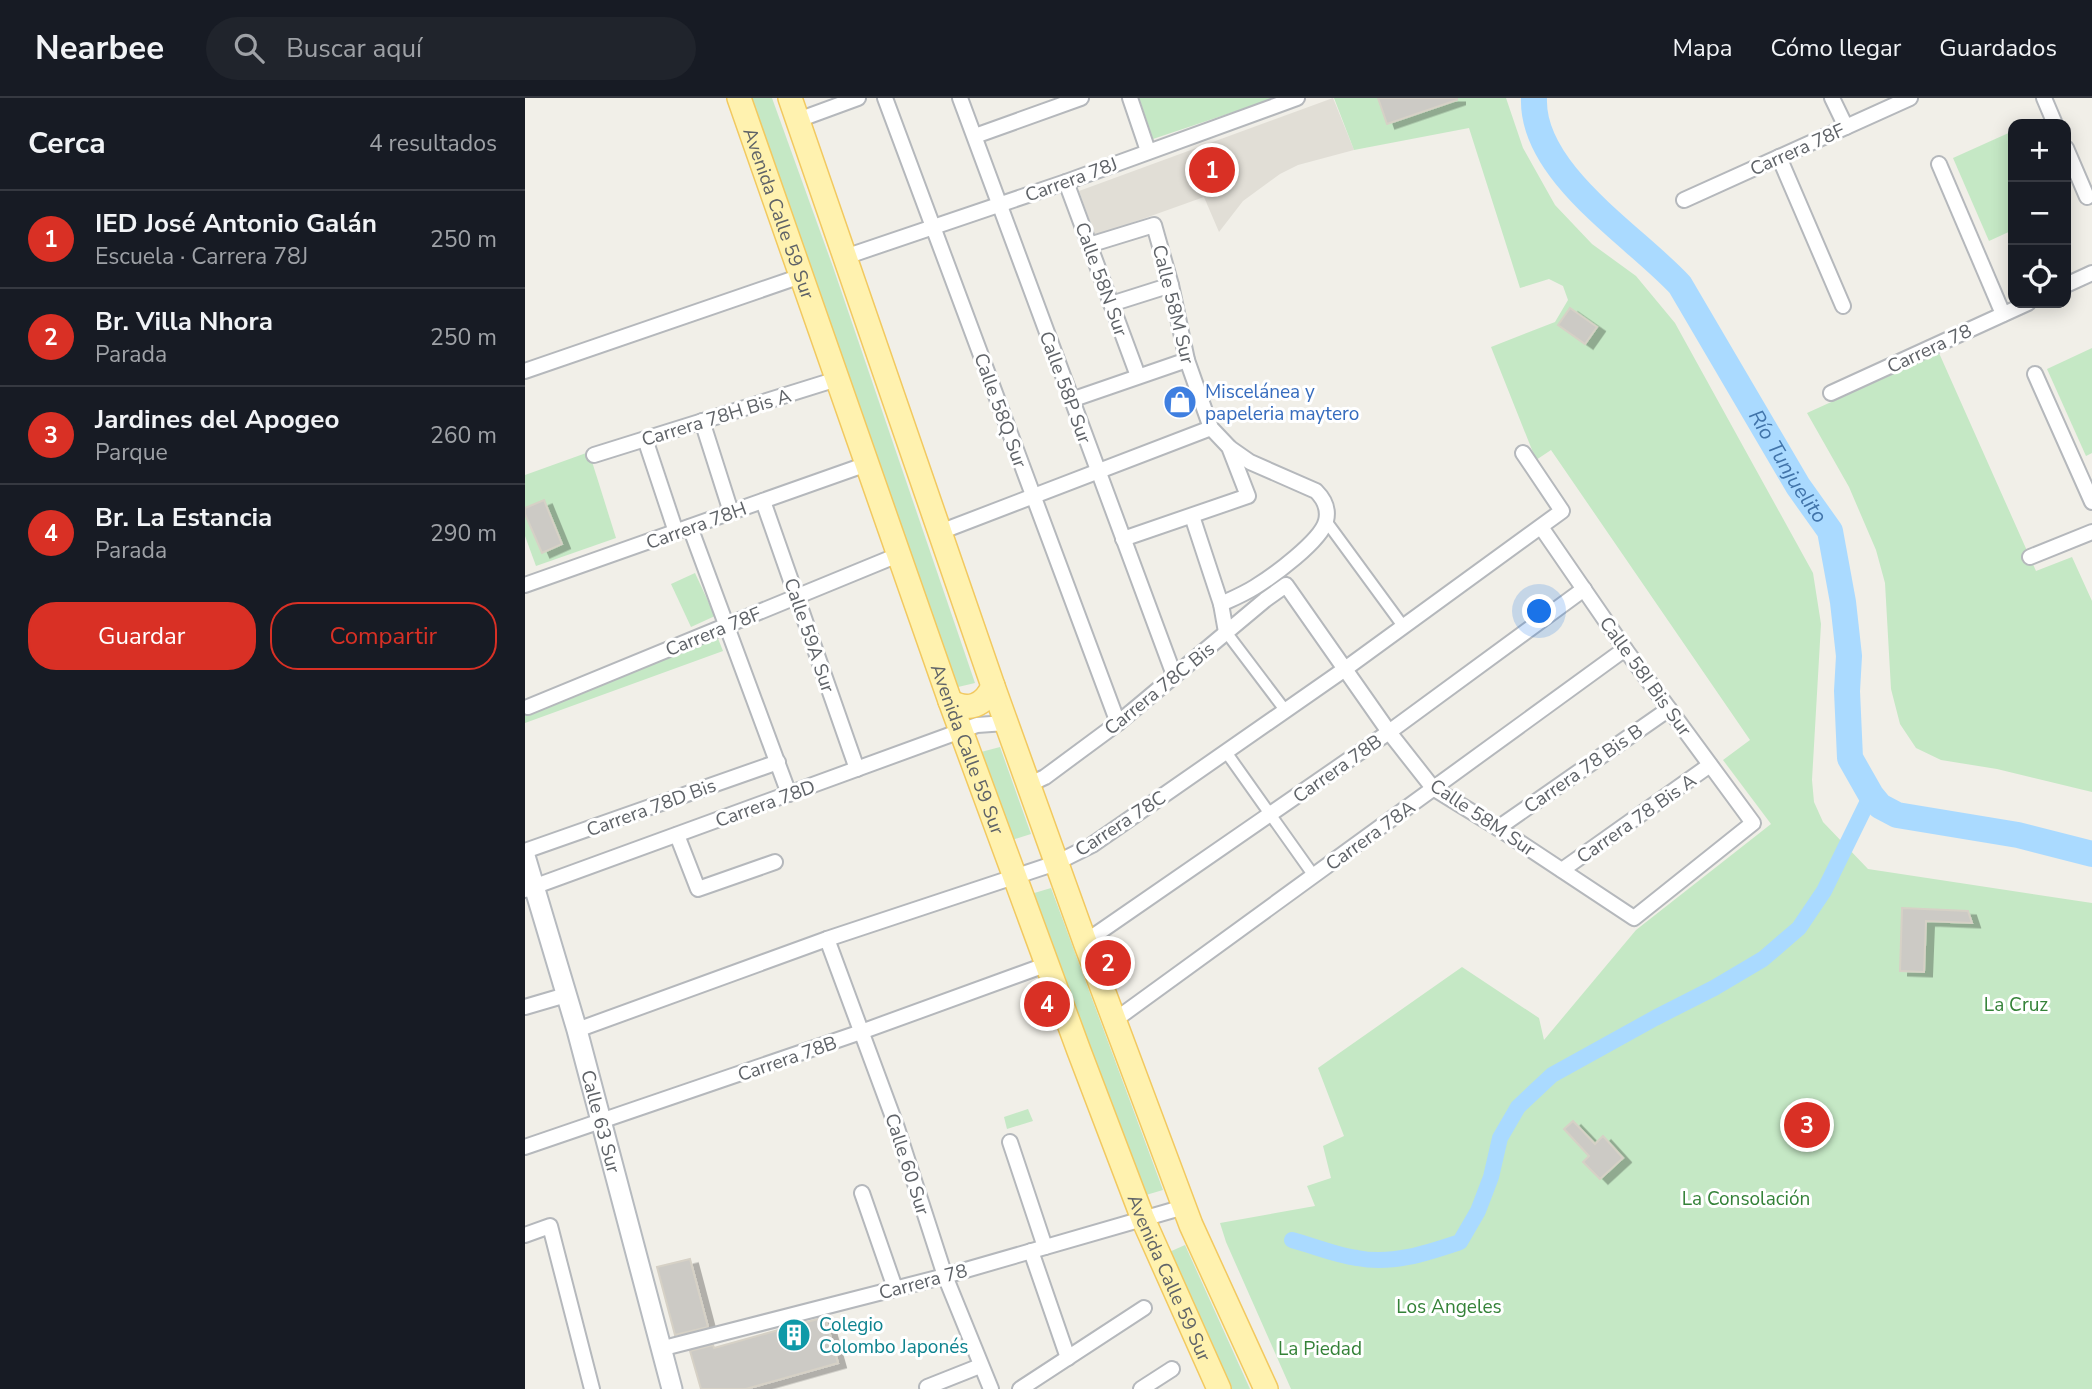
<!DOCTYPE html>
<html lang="es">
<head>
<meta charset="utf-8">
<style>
	body { margin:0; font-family:"Nunito Sans",sans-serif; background:#20242c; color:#f1f3f6 }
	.controls { position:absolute; right:21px; top:21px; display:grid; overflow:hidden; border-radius:14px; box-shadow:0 4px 18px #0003 }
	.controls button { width:63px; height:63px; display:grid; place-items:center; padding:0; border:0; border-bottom:2px solid #363941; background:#171b24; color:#f1f3f6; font:35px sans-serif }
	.you { position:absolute; left:1015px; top:514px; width:24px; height:24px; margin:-18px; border:5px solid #fff; border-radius:50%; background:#1a73e8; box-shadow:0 0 0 10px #1a73e833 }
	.badge { display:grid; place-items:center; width:46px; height:46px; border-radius:50%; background:#d93025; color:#fff; font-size:23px; font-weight:700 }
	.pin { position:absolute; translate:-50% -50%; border:4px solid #fff; box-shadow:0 2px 7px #0006 }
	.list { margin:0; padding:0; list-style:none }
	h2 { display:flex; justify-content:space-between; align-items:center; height:91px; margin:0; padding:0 28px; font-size:30px }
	h2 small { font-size:23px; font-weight:400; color:#9ea1a6 }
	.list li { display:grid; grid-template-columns:46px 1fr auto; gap:21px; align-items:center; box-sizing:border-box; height:98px; padding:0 28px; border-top:2px solid #363941 }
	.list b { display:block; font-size:26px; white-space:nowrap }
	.list p { margin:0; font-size:23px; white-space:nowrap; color:#9ea1a6 }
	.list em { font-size:23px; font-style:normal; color:#9ea1a6 }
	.actions { display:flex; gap:14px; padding:21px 28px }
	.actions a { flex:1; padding:16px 0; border:2px solid #d93025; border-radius:28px; text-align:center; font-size:24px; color:#d93025 }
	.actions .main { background:#d93025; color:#fff }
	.icon { flex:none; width:38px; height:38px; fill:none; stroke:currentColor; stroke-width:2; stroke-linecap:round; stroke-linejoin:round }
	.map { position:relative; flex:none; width:1567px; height:1291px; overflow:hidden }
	header { display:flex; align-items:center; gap:42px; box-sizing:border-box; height:98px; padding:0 35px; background:#171b24; border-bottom:2px solid #363941 }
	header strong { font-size:33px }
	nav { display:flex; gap:38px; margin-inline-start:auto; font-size:24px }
	.search { width:490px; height:63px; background:#20242c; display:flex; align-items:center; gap:18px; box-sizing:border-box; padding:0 24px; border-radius:38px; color:#9ea1a6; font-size:26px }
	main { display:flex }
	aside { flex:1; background:#171b24 }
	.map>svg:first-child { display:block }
</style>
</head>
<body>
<header>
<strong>Nearbee</strong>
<div class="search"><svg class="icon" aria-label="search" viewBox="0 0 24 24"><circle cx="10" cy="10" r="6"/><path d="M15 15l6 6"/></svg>Buscar aquí</div>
<nav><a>Mapa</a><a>Cómo llegar</a><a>Guardados</a></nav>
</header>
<main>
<aside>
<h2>Cerca<small>4 resultados</small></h2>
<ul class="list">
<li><span class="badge">1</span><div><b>IED José Antonio Galán</b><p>Escuela · Carrera 78J</p></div><em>250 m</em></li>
<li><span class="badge">2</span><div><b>Br. Villa Nhora</b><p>Parada</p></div><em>250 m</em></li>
<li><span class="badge">3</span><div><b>Jardines del Apogeo</b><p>Parque</p></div><em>260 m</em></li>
<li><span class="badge">4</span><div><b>Br. La Estancia</b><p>Parada</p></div><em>290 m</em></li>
</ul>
<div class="actions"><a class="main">Guardar</a><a>Compartir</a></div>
</aside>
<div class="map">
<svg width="1567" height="1291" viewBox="0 0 1567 1291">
	<defs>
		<filter id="shadow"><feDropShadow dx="8" dy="4.5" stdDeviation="0" flood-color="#0004"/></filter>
	</defs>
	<rect width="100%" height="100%" fill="#f1efe8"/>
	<path fill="#e1ded6" d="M 808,0 L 829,52 L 773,67 L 755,76 L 718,103 L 694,134 L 679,99 L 570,138 L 554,93 Z"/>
	<g fill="#c5e8c5">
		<path d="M 225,0 L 247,0 L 308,169 L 450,585 L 433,589 Z"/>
		<path d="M 614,0 L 750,0 L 628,41 Z"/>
		<path d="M 809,0 L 981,0 L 998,50 L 1030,107 L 1067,146 L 1111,178 L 1150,225 L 1288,475 L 1296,526 L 1287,682 L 1289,704 L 1298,724 L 1343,771 L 1567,805 L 1567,1291 L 766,1291 L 701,1144 L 695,1125 L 790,1108 L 782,1088 L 806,1080 L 798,1048 L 819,1038 L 793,970 L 937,869 L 1014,920 L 1019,942 L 1111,832 L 1246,726 L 1198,662 L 1225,642 L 1026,352 L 1011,362 L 966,249 L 1030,224 L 1043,202 L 1038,188 L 1024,181 L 995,190 L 944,30 L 829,52 Z"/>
		<path d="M 1488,33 L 1488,132 L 1464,143 L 1428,60 Z"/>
		<path d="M 1567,250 L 1567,355 L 1561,358 L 1522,271 Z"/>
		<path d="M 1414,255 L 1511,473 L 1547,459 L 1567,503 L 1567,694 L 1472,671 L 1416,662 L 1391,650 L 1375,626 L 1366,591 L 1360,485 L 1351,452 L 1324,389 L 1282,315 Z"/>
		<path d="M 64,354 L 91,440 L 11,468 L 0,438 L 0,377 Z"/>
		<path d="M 170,475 L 190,518 L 166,529 L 146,486 Z"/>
		<path d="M 192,538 L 198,553 L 0,625 L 0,616 Z"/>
		<path d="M 475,649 L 506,736 L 487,742 L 456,654 Z"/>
		<path d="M 526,790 L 638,1092 L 621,1097 L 506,796 Z"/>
		<path d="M 503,1011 L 508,1023 L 482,1031 L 479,1019 Z"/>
		<path d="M 660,1147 L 725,1291 L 705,1291 L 642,1155 Z"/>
	</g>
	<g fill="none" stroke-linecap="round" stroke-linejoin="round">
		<path stroke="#aadaff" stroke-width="16" d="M 767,1142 C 789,1148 810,1157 832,1160 C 867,1167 902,1155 935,1144 L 953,1113 L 966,1079 L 975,1040 L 993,1009 L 1027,977 L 1130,920 L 1189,890 L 1238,861 L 1274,830 L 1299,793 L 1346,697"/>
		<path stroke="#aadaff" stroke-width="26" id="s1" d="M 1009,0 C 1006,75 1110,138 1155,187 L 1273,388 L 1305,433 L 1318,504 L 1324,558 L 1322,593 L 1325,660 L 1346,697 L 1355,708 L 1372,717 L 1493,737 L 1567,756"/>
	</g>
	<g fill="#cccac5" stroke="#d6d1c6" stroke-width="2" filter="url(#shadow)">
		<path d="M 853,0 L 932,0 L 932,2 L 862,26 Z"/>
		<path d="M 1045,210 L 1072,229 L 1060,246 L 1033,227 Z"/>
		<path d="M 19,402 L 37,446 L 17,455 L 0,416 L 0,410 Z"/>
		<path d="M 1377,810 L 1443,813 L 1447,825 L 1401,823 L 1399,874 L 1375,873 Z"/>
		<path d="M 1048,1023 L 1070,1046 L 1078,1038 L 1098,1060 L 1075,1081 L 1058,1064 L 1064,1058 L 1039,1031 Z"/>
		<path d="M 165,1161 L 183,1229 L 150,1237 L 132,1169 Z"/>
		<path d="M 300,1219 L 313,1265 L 221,1291 L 176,1291 L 165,1253 L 188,1247 L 189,1250 Z"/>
	</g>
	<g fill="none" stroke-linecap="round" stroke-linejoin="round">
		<defs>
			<g id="pedestrian">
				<path d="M 801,423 L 878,528"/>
				<path d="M 701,534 L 760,612"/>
				<path d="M 701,654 L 789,778"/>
			</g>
			<g id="minor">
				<path d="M 360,0 L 593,625"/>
				<path d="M 435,0 L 649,577"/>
				<path d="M 605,0 L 623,53"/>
				<path d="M 1307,0 L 1321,29"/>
				<path d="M 1519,0 L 1530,26"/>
				<path d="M 273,22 L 333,0"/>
				<path d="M 450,38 L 556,0"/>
				<path d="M 1541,50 L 1562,99"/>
				<path d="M 1254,59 L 1318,208"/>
				<path d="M 1414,66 L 1478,216"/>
				<path d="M 541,84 L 613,278"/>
				<path d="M 1159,102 L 1385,0"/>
				<path d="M 564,147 L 629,127 L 646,187 L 662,262 L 686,330 L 704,349 L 723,398 L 598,441"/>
				<path d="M 320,159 L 541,84 L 772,0"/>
				<path d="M 1541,187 L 1567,175"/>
				<path d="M 586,206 L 646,187"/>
				<path d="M 0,273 L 276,178"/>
				<path d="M 1510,276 L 1567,404"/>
				<path d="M 1306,295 L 1503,205"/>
				<path d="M 546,302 L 662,262"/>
				<path d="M 177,323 L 206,414"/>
				<path d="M 120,341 L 151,434"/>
				<path d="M 69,357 L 312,281"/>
				<path d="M 238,403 L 332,671"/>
				<path d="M 667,418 L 696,506 L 701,534"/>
				<path d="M 165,429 L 264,696"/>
				<path d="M 415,434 L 686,330"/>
				<path d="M 1505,459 L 1567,434"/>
				<path d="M 0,487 L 342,366"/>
				<path d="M 696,506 C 707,501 719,496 730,489 C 748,478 796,443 801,423 C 804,411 799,401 791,393 L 725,364 L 705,350"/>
				<path d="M 3,609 L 373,457"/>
				<path d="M 503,687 L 520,679 L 593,625 L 740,502 L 761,487 L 864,634 L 908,690 L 973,730 L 1109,820 L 1228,725 L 1100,551 L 1016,429"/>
				<path d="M 973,730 L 1144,611"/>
				<path d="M 152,737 L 173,791 L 250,764"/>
				<path d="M 0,753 L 253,664"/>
				<path d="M 1037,772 L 1185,667"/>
				<path d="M 0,792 L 452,627 L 481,625"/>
				<path d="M 302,841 L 372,1030 L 420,1178 L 466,1291"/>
				<path d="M 560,844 L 864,634 L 1059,491"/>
				<path d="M 0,909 L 41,897"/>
				<path d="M 590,922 L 1100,551"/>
				<path d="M 52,932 L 302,841 L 531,765 L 567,747 L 820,571 L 1037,413 L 998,355"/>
				<path d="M 485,1044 L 520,1149"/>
				<path d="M 0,1049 L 336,934 L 523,866"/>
				<path d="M 337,1095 L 370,1190"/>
				<path d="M 0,1137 L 25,1128 L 67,1291"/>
				<path d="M 506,1153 L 543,1260"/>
				<path d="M 135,1251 L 420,1178 L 659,1109"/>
				<path d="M 402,1289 L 455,1268"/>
				<path d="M 495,1291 L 619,1210"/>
				<path d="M 616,1291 L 647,1271"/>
			</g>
			<g id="secondary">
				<path id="s2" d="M 0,758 L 52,932 L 147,1291"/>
			</g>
			<g id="primary">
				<path id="s3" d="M 214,0 L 425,603 L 554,953 L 618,1121 L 694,1291"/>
				<path d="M 265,0 L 468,588 L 560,844 L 666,1127 L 741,1291"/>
				<path d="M 425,603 C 443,614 459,608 468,588"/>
			</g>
		</defs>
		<use href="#pedestrian" stroke="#b5b8bc" stroke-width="14"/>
		<use href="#minor" stroke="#b5b8bc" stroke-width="18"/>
		<use href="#secondary" stroke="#b6babf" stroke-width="23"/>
		<use href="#primary" stroke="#f2c960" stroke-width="26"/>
		<use href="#pedestrian" stroke="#fff" stroke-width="10"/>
		<use href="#minor" stroke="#fff" stroke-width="14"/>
		<use href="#secondary" stroke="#fff" stroke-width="19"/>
		<use href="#primary" stroke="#fff2af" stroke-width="23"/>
	</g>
	<defs>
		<symbol id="shop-disc" viewBox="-11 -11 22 22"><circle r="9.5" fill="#3f7fe0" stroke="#fff"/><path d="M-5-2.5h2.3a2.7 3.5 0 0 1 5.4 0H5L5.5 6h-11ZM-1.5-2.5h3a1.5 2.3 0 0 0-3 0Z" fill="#fff"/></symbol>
		<symbol id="building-disc" viewBox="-11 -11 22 22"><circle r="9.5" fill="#0f9aa8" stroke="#fff"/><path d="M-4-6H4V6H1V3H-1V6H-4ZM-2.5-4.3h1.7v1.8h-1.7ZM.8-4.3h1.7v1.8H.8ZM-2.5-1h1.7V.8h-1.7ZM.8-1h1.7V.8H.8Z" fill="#fff"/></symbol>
	</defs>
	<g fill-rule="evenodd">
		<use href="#shop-disc" x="636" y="285" width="38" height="38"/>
		<use href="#building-disc" x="250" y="1218" width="38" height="38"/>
	</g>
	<g text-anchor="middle" stroke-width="6" stroke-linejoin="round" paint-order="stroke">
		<g font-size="19" fill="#5f6368" stroke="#fff">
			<text transform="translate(1272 51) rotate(-24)" y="7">Carrera 78F</text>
			<text transform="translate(546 81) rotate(-20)" y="7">Carrera 78J</text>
			<text dy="7" stroke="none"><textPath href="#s3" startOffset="122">Avenida Calle 59 Sur</textPath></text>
			<text transform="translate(577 181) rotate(70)" y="7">Calle 58N Sur</text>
			<text transform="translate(649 206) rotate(76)" y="7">Calle 58M Sur</text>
			<text transform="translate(1404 250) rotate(-25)" y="7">Carrera 78</text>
			<text transform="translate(541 289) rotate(70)" y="7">Calle 58P Sur</text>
			<text transform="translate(476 312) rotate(70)" y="7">Calle 58Q Sur</text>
			<text transform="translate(191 319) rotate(-17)" y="7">Carrera 78H Bis A</text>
			<text transform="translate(171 427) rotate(-20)" y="7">Carrera 78H</text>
			<text transform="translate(188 533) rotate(-22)" y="7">Carrera 78F</text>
			<text transform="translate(285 537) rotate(71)" y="7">Calle 59A Sur</text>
			<text transform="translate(1121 578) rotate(54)" y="7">Calle 58I Bis Sur</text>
			<text transform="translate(634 590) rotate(-39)" y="7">Carrera 78C Bis</text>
			<text dy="7" stroke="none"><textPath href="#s3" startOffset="690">Avenida Calle 59 Sur</textPath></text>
			<text transform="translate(812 670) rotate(-35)" y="7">Carrera 78B</text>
			<text transform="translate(1058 670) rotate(-35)" y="7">Carrera 78 Bis B</text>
			<text transform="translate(240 705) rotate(-20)" y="7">Carrera 78D</text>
			<text transform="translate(126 709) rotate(-20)" y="7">Carrera 78D Bis</text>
			<text transform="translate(958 719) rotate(34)" y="7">Calle 58M Sur</text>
			<text transform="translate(1111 720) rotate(-35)" y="7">Carrera 78 Bis A</text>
			<text transform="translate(595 725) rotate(-33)" y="7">Carrera 78C</text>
			<text transform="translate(845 737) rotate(-36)" y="7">Carrera 78A</text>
			<text transform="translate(262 960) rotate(-19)" y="7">Carrera 78B</text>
			<text dy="7" stroke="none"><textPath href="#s2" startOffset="276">Calle 63 Sur</textPath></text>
			<text transform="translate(383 1066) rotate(72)" y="7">Calle 60 Sur</text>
			<text dy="7" stroke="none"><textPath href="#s3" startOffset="1256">Avenida Calle 59 Sur</textPath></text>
			<text transform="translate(398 1183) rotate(-15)" y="7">Carrera 78</text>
		</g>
		<g font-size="19" fill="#366cbe" stroke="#fff" text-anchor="start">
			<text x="680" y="300">Miscelánea y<tspan x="680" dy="22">papeleria maytero</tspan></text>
		</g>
		<g font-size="19" fill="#348238" stroke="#fff">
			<text x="1491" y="913">La Cruz</text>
			<text x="1221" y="1107">La Consolación</text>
			<text x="924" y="1215">Los Angeles</text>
			<text x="795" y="1257">La Piedad</text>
		</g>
		<g font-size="19" fill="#0d838f" stroke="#fff" text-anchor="start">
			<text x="294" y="1233">Colegio<tspan x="294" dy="22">Colombo Japonés</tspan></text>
		</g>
		<g font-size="21" font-style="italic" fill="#4174aa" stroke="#fff">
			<text dy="7" stroke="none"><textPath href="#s1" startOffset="455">Río Tunjuelito</textPath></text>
		</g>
	</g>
</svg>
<div class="controls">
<button>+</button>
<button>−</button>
<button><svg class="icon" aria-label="locate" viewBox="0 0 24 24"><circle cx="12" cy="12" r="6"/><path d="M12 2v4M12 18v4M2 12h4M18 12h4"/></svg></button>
</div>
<div class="you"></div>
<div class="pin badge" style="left:687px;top:72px">1</div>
<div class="pin badge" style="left:583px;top:865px">2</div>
<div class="pin badge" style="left:1282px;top:1027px">3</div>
<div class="pin badge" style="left:522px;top:906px">4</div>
</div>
</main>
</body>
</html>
